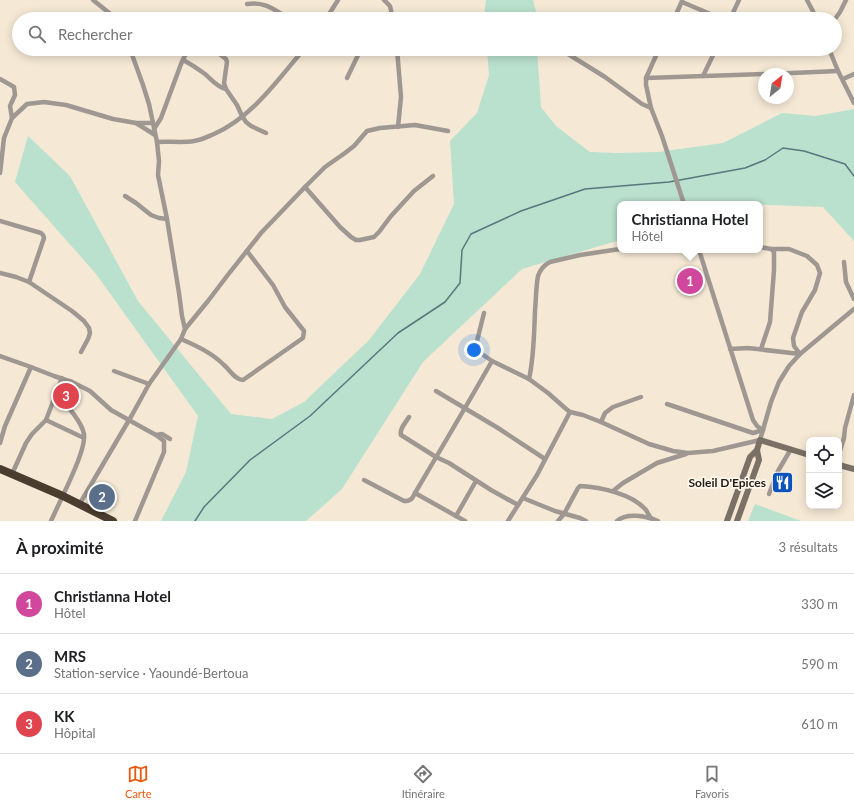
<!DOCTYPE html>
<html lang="fr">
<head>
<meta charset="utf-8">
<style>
	body { margin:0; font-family:Lato,sans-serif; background:#f6f6f6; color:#202124 }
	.controls { position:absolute; right:12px; bottom:12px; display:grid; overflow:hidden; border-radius:8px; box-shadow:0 2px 10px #0003 }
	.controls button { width:36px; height:36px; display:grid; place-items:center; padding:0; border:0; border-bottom:1px solid #e0e0e0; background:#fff; color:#202124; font:20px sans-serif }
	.compass { position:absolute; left:758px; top:68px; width:36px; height:36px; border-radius:50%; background:#fff; box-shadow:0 2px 10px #0003; rotate:30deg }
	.you { position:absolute; left:474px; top:350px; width:14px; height:14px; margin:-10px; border:3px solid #fff; border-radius:50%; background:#1a73e8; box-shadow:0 0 0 6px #1a73e833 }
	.badge { display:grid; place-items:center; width:26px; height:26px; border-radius:50%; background:#ea580c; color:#fff; font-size:13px; font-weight:700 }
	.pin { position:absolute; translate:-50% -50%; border:2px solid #fff; box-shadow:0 1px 4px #0006 }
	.popup { position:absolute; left:617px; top:201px; width:146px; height:52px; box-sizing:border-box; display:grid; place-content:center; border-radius:8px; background:#fff; filter:drop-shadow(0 1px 3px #0005); font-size:13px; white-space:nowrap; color:#757577 }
	.popup b { font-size:15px; color:#202124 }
	.popup::after { content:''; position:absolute; left:50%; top:100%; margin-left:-8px; border:8px solid transparent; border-top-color:#fff }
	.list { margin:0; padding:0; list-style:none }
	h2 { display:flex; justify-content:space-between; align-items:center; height:52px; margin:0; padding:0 16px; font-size:17px }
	h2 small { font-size:13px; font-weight:400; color:#757577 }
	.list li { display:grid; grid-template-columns:26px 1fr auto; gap:12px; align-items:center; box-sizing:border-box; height:60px; padding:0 16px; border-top:1px solid #e0e0e0 }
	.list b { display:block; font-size:15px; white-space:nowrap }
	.list p { margin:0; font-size:13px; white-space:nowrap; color:#757577 }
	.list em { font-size:13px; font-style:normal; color:#757577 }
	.icon { flex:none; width:22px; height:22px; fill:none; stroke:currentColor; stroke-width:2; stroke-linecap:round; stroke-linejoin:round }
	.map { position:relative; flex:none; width:854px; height:521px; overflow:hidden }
	.search { position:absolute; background:#fff; box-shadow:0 2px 10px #0003; left:12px; right:12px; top:12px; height:44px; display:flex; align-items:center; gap:10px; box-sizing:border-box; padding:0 14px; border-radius:22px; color:#757577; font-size:15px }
	.sheet { height:232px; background:#fff }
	nav { display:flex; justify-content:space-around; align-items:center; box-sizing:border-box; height:56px; border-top:1px solid #e0e0e0; background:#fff; font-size:11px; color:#757577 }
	nav a { display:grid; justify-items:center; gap:2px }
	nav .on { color:#ea580c }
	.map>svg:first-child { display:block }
</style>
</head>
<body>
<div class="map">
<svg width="854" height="521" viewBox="0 0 854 521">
	<rect width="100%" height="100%" fill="#f5e9d5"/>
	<g fill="#b9e1cd">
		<path d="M 486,0 L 533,0 L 538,19 L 484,19 Z"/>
		<path d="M 487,49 L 537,49 L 541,107 L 556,126 L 590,152 L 617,153 L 658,152 L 723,143 L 782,113 L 816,116 L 854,109 L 854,241 L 823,207 L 719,203 L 715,204 L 620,204 L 620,240 L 522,269 L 423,362 L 342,489 L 306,521 L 161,521 L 186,472 L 198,416 L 96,274 L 15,182 L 28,136 L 70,176 L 138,301 L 231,414 L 272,419 L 304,402 L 369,340 L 420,274 L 454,204 L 450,141 L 477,113 L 489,75 Z"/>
		<path d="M 755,504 L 801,521 L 748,521 Z"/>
	</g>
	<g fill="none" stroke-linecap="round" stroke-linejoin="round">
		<path stroke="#58777e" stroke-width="1.5" d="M 195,521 L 204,507 L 250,460 L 310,416 L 398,333 L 445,302 L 460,283 L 462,250 L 471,234 L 521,211 L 585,189 L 669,182 L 745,168 L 765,160 L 783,148 L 804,151 L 845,164 L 854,176"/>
		<g stroke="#9f9791" stroke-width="4.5">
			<path d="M 93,0 L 113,16 L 115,19"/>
			<path d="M 384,0 L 390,6 L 393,19"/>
			<path d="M 807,0 L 817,19"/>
			<path d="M 682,2 L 722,19"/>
			<path d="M 247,4 C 265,1 275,10 289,19"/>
			<path d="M 326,19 L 338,0"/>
			<path d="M 674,19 L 682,1"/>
			<path d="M 730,19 L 739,0"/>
			<path d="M 835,19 L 840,12 L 846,0"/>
			<path d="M 213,49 L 226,59 L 227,62 L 224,83 L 226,89 L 237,105 L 242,116 L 246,122 L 251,126 L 266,133"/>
			<path d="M 397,49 L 401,97 L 398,127"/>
			<path d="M 560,49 L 605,77 L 642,104 L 651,108"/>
			<path d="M 659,49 L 646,78 L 646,85 L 651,108 L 662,136 L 684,204"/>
			<path d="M 829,49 L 838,71 L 854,103"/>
			<path d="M 183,60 C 191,64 198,69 205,74 C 212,80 217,87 226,89"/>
			<path d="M 769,74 L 838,71"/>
			<path d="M 703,76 L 716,49"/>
			<path d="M 347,78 L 361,49"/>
			<path d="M 646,78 L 764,74"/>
			<path d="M 0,79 L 14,87 L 15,95 L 10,106 L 12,118"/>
			<path d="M 843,79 L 854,74"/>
			<path d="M 136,123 L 155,135"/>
			<path d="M 154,129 L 161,118 L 181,64 L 188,49"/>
			<path d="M 157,142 C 169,141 182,143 194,141 C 201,140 207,137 214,134 C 252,117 277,81 304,49"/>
			<path d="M 0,173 L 4,138 L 12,118 L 27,104 L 44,102 L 66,105 L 113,119 L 136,123 L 152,123"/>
			<path d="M 305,187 L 340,227 L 351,237 L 356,240 L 360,240 L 374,237 L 379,232 L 391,216 L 414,191 L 433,176"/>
			<path d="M 125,196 L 136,203 L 151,215 L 159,218 L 167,219"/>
			<path d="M 0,221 L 41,233 L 43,235 L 44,238 L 29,282"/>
			<path d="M 760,247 L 771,249 L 774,252 L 774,270 L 770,322 L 761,349"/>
			<path d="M 771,249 L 789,249 L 807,256 L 817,265 L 820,273 L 815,290 L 802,312 L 793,338 L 794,346 L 800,354"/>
			<path d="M 699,250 L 753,420 L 757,426 L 763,430"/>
			<path d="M 844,262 L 846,282 L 854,299"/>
			<path d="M 0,273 L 16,277 L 29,282 L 72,311 L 84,321 L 89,328 L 90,333 L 88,339 L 81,352"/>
			<path d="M 484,313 L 477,341 L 477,349 L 482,354 L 492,361 L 529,379 L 548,393 L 565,408 L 570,412 L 583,415 L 601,422 L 649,444 L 673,451 L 688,453 L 713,451 L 760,440 L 771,402 L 779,382 L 789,366 L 800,354 L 854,309"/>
			<path d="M 185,329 L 208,301 L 227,276 L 261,233 L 305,187 L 325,167 L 345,153 L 354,146 L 367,131 L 380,128 L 415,125 L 448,131"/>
			<path d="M 181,339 C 197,346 212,353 224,365 C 230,370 235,380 243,380 L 303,338 L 304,331 L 285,307 L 273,285 L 247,251"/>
			<path d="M 730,349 L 748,348 L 800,354"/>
			<path d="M 0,356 L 31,367 L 5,426 L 0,443"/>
			<path d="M 31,367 L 54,376 L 72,382 L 90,391 L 111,410 L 145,429 L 156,435 L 164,441 L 164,452 L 135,521"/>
			<path d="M 114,371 L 149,384"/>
			<path d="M 529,379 C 534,357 534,334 535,311 C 536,299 536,287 538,276 C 540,270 544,265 550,262 L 580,255 L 620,249"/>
			<path d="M 436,391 L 498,428 L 545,459"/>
			<path d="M 667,404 L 753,433 L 763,430"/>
			<path d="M 409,417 C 406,422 399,429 401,435 L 436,457 L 449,463 L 491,490 L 518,505"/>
			<path d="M 46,420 L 84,438"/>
			<path d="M 601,422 L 605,413 L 613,407 L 641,397"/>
			<path d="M 156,435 L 162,434 L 170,439"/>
			<path d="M 839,454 L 844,438 L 845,428 L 854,395"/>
			<path d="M 12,474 L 26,443 L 32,434 L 46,420 L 62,378"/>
			<path d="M 364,480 L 404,501 C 411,501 412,499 415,493"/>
			<path d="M 613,491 L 623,483 L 657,463 L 686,454"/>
			<path d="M 769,494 L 778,471 L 791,449"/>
			<path d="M 523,498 L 555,511 L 580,518 L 586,521"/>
			<path d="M 79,505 L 132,415 L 149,384 L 181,339 L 185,329 L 182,316 L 179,293 L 167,219 L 158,175 L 159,161 L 157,142 L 149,104 L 143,85 L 130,49"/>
			<path d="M 456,516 L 476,481"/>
			<path d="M 51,521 C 60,501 70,482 78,461 C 81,452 85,444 84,434 C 82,423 68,406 60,398"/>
			<path d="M 465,521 L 415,493 C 441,449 467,405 492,361"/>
			<path d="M 508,521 L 537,475 L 570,412"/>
			<path d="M 558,521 L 564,514 L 578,488 L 580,486 C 600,487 633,494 646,510 C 648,513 649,516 651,518"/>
			<path d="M 617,521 C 627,512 646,516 658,521"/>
		</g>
		<g stroke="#7a7066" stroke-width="6">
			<path d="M 839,465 L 854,469"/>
			<path d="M 727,521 L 750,457 L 757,450"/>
			<path d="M 737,521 L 759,460 L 757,450 L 760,440 L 809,455"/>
		</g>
		<path stroke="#4a3d2f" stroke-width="8" d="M 0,469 L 63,496 L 113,521"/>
	</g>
	<defs>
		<symbol id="restaurant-square" viewBox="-11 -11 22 22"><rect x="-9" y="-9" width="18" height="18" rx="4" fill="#0c52bc" stroke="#fef7eb"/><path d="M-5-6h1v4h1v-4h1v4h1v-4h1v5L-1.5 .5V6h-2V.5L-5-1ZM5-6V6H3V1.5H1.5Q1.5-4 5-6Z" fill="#fff"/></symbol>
	</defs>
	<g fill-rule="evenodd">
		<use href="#restaurant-square" x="770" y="470" width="25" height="25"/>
	</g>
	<g text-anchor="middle" stroke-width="3.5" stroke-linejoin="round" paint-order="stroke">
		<g font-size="12" font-weight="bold" fill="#242019" stroke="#fef7eb" text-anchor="end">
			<text x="766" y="487">Soleil D'Epices</text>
		</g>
	</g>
</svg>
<div class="controls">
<button><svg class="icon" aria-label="locate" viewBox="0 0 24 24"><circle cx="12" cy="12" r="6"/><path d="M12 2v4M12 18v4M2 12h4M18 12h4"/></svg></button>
<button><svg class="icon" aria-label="layers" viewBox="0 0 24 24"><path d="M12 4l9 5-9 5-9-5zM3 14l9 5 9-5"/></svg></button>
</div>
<svg class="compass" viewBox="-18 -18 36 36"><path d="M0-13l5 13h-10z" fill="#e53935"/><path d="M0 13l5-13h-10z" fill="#757577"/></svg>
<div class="you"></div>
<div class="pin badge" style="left:690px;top:281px;background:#d1479c">1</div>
<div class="popup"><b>Christianna Hotel</b>Hôtel</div>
<div class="pin badge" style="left:102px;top:497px;background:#5c6f8a">2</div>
<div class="pin badge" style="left:66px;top:396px;background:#e0444e">3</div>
<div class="search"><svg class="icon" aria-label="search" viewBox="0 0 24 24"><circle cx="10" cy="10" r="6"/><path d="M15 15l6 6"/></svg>Rechercher</div>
</div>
<section class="sheet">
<h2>À proximité<small>3 résultats</small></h2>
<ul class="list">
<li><span class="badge" style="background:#d1479c">1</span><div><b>Christianna Hotel</b><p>Hôtel</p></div><em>330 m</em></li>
<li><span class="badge" style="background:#5c6f8a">2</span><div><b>MRS</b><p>Station-service · Yaoundé-Bertoua</p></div><em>590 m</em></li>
<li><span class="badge" style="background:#e0444e">3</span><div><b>KK</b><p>Hôpital</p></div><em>610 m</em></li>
</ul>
</section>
<nav>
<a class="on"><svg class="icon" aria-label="map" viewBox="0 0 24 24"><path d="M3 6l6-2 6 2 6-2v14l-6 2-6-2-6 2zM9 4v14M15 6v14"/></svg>Carte</a>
<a><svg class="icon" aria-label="directions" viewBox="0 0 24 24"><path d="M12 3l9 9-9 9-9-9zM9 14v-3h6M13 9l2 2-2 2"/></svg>Itinéraire</a>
<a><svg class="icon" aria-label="saved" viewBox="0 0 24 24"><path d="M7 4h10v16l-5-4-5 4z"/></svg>Favoris</a>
</nav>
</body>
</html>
